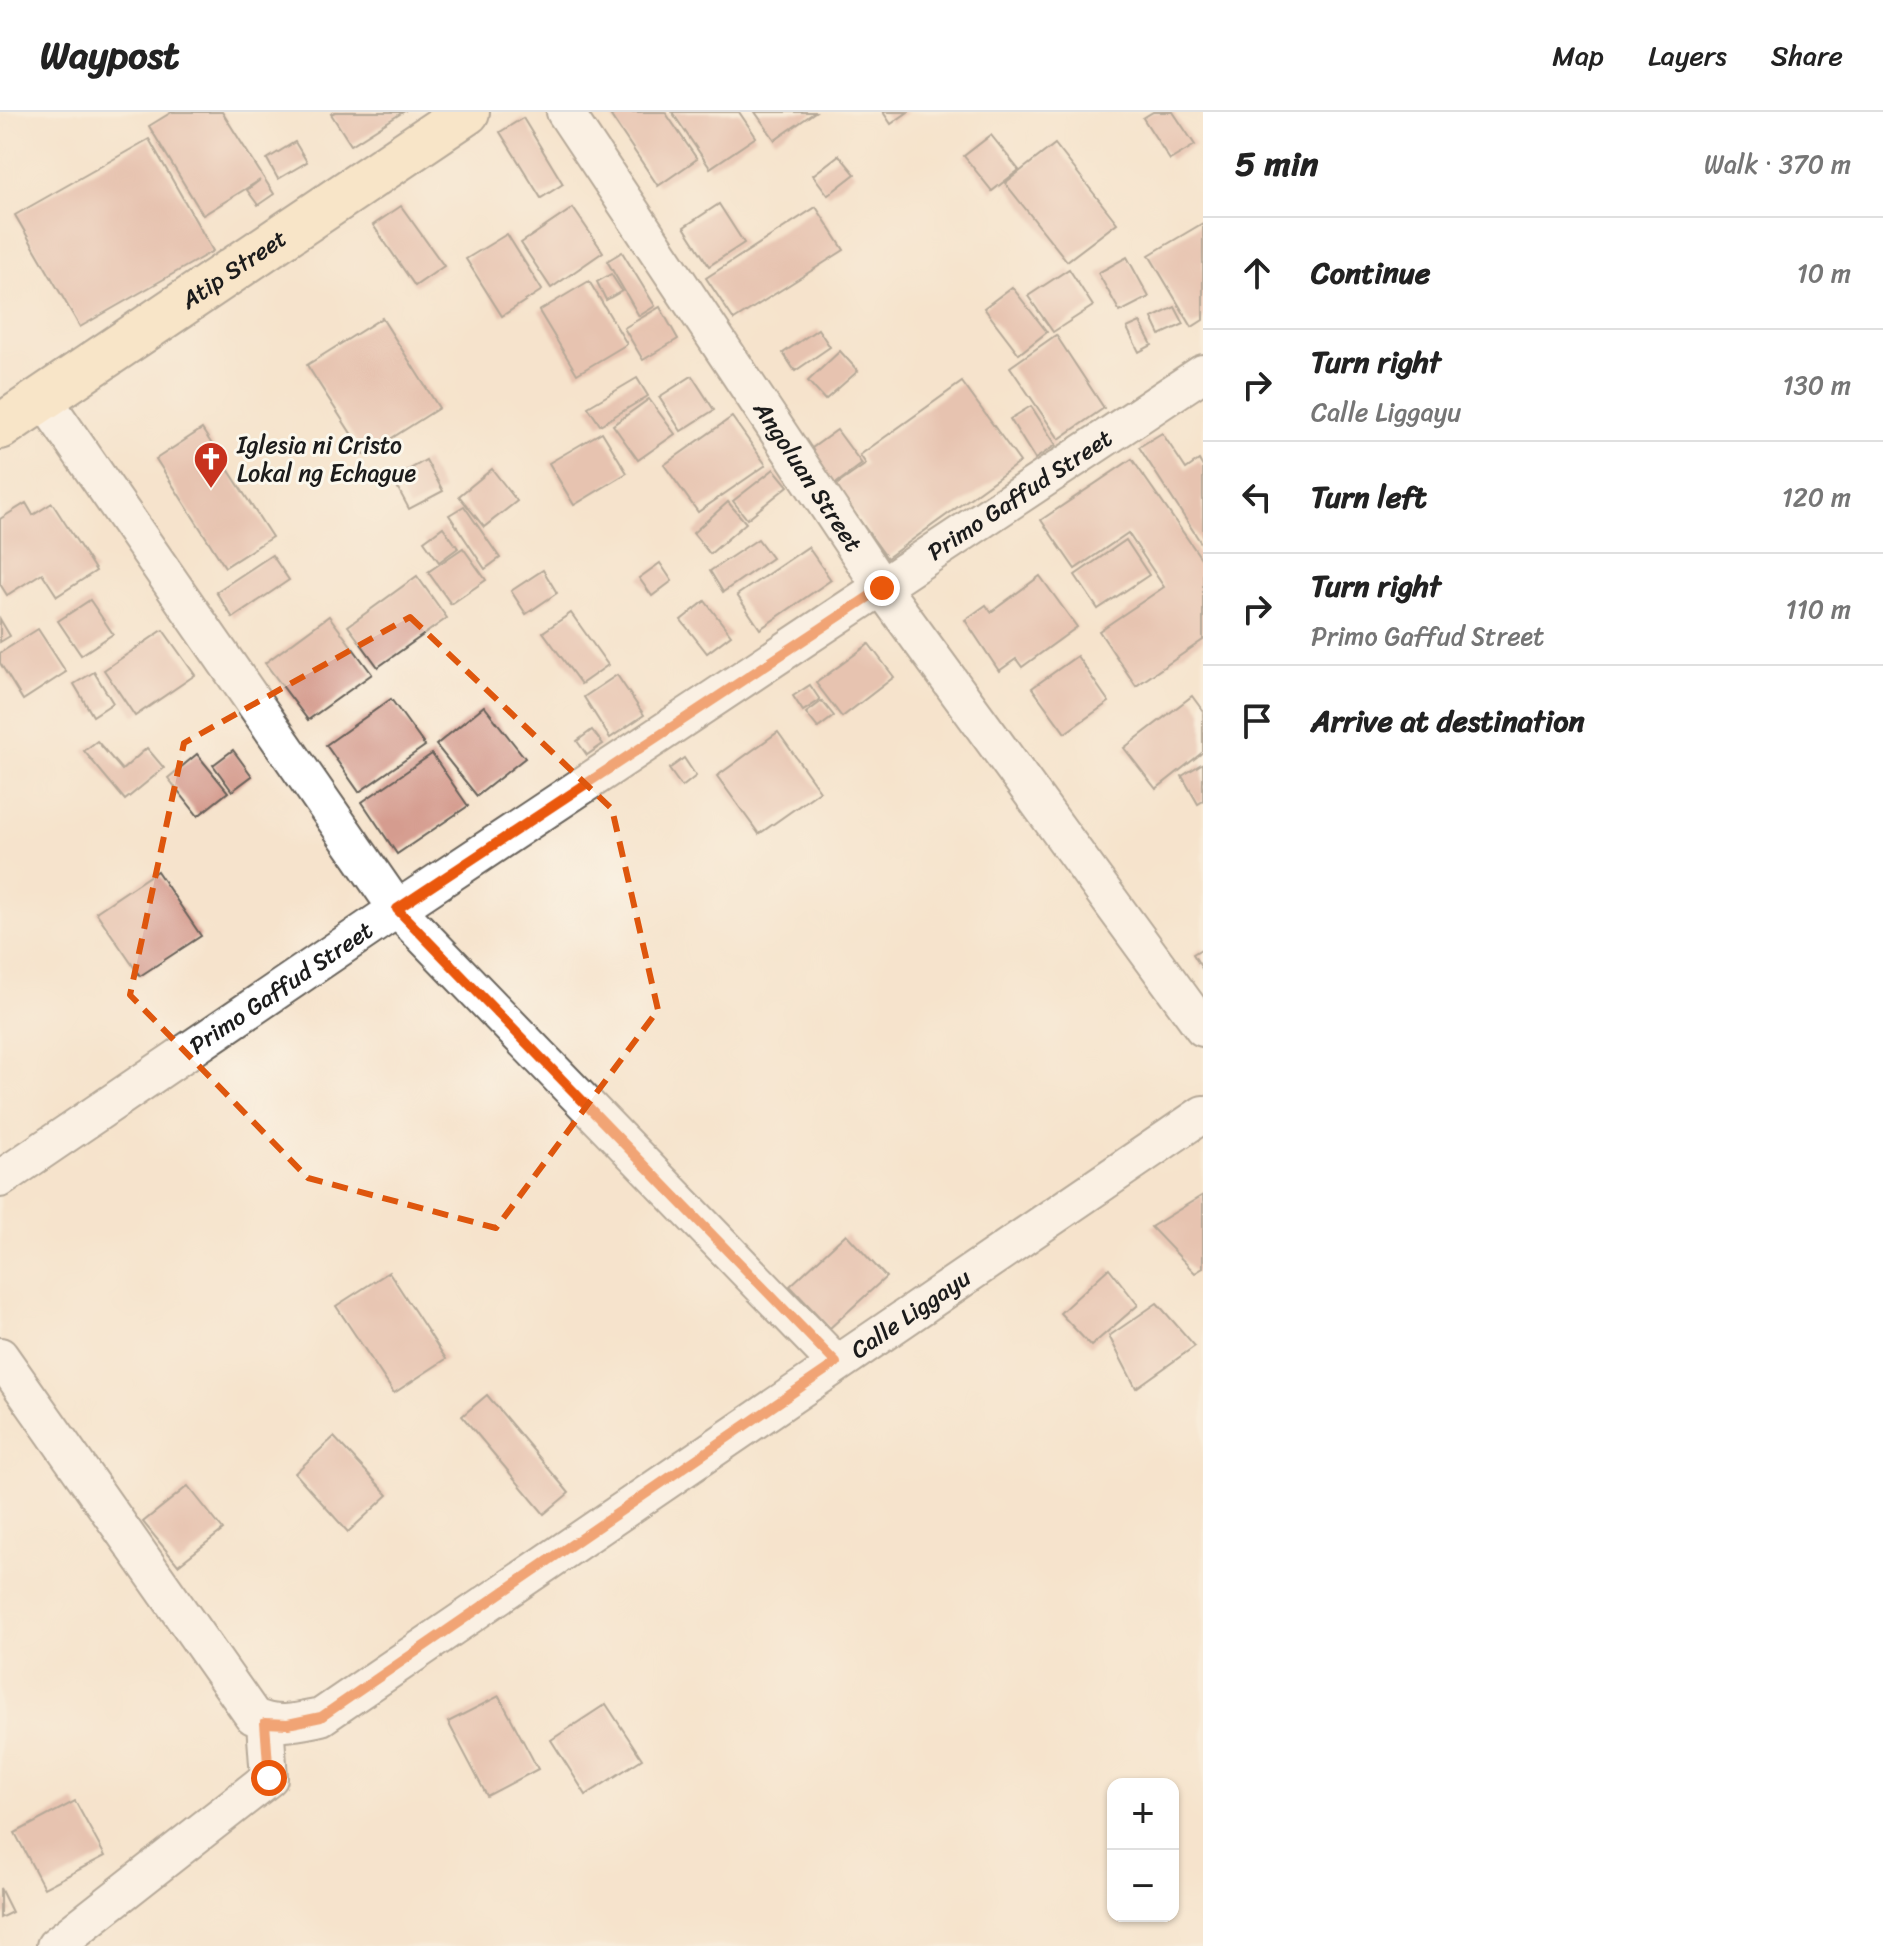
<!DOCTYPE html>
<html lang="en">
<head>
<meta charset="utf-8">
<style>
	body { margin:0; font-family:Sriracha,sans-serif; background:#f2f2f2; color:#222 }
	.controls { position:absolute; right:24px; bottom:24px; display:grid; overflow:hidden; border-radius:16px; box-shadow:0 2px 6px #0004 }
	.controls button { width:72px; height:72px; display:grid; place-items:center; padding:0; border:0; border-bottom:2px solid #e0e0e0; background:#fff; color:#222; font:40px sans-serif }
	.stop { position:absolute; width:24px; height:24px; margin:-18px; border:6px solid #ea580c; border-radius:50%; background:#fff }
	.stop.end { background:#ea580c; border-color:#fff; box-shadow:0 2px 8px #0008 }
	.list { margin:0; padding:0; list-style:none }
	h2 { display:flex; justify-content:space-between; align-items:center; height:104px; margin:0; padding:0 32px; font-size:34px }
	h2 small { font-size:26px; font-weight:400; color:#767676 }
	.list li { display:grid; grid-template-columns:52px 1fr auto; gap:24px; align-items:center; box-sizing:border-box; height:112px; padding:0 32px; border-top:2px solid #e0e0e0 }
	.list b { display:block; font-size:30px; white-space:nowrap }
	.list p { margin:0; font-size:26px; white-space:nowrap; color:#767676 }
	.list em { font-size:26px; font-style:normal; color:#767676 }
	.icon { flex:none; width:44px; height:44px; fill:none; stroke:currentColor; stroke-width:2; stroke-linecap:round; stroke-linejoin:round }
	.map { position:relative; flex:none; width:1203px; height:1834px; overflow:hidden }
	header { display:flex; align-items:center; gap:48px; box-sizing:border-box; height:112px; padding:0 40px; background:#fff; border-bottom:2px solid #e0e0e0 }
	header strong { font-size:38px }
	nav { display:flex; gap:44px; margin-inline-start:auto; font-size:28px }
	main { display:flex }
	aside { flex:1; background:#fff }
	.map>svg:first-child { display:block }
</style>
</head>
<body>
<header>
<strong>Waypost</strong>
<nav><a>Map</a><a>Layers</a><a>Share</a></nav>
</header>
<main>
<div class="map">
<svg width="1203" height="1834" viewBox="0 0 1203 1834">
	<rect width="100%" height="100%" fill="#fbf7ec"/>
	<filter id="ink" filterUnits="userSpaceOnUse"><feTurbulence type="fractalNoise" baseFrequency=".0125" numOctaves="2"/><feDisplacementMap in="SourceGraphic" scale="16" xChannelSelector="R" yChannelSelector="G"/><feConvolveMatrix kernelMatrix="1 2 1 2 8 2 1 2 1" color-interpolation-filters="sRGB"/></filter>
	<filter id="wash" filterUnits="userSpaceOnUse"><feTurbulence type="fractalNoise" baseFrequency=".006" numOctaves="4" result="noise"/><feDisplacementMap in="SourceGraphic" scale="32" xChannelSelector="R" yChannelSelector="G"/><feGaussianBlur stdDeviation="1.8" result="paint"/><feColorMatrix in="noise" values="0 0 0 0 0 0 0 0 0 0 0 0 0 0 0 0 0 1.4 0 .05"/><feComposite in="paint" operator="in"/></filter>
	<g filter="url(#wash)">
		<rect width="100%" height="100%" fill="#f6e3cc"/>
		<g id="blocks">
			<g fill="#d59c8f">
				<path d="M 172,0 L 222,0 L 274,82 L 258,93 L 247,78 L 260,68 L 203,103 L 149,14 Z"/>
				<path d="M 335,0 L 403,0 L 351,33 L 331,2 Z"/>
				<path d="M 618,0 L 665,0 L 697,47 L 658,74 L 611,4 Z"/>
				<path d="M 672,0 L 739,0 L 756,25 L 710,56 Z"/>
				<path d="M 755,0 L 815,0 L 775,28 Z"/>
				<path d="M 883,0 L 908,0 L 891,12 Z"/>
				<path d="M 1153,0 L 1173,0 L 1195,33 L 1170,48 L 1143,6 Z"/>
				<path d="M 523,6 L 563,72 L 541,86 L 500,20 Z"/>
				<path d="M 991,23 L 1019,58 L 992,79 L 964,44 Z"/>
				<path d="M 149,27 L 213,139 L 80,215 L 15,103 Z"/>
				<path d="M 295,30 L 307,50 L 278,67 L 267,47 Z"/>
				<path d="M 1055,32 L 1117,111 L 1067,149 L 1005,71 Z"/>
				<path d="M 839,43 L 855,62 L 828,83 L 813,63 Z"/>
				<path d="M 719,92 L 744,131 L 709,154 L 684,115 Z"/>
				<path d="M 401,94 L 444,154 L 415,174 L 373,113 Z"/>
				<path d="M 816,95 L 844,138 L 734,208 L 706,166 Z"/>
				<path d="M 573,96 L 603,140 L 551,176 L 521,131 Z"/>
				<path d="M 1203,111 L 1203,208 L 1192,215 L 1149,143 Z"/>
				<path d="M 507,122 L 542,178 L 502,204 L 466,147 Z"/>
				<path d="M 622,140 L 655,194 L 639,204 L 607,149 Z"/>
				<path d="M 1127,145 L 1149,185 L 1120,200 L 1098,161 Z"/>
				<path d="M 1069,157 L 1093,194 L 1053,220 L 1028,184 Z"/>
				<path d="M 611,162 L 622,179 L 606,188 L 597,170 Z"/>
				<path d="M 589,169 L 627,232 L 577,262 L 539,199 Z"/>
				<path d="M 1012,175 L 1047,220 L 1019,242 L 984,196 Z"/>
				<path d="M 660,195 L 678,227 L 643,248 L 624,216 Z"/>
				<path d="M 1175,195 L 1184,212 L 1160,223 L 1152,206 Z"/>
				<path d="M 382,206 L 439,296 L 365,343 L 307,253 Z"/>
				<path d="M 1140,210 L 1152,233 L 1139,240 L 1127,216 Z"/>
				<path d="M 818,217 L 830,235 L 795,259 L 783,241 Z"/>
				<path d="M 1056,223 L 1104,296 L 1059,327 L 1010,255 Z"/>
				<path d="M 840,239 L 858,259 L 825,288 L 808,269 Z"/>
				<path d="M 692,264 L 714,298 L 681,319 L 659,285 Z"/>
				<path d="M 637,266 L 648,284 L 600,313 L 588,295 Z"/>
				<path d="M 962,270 L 1020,350 L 887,446 L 835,374 L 866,352 L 860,343 Z"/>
				<path d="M 649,287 L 675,322 L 638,348 L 613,313 Z"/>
				<path d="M 1031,294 L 1056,333 L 1035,347 L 1010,307 Z"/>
				<path d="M 732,305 L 766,353 L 698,400 L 664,353 Z"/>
				<path d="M 202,317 L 272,425 L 225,455 L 156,347 Z"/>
				<path d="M 837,318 L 862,352 L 834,373 L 808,339 Z"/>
				<path d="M 602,320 L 627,361 L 574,393 L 549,351 Z"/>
				<path d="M 1162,321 L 1186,357 L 1199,348 L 1203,355 L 1203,434 L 1139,335 Z"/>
				<path d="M 1132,347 L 1203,449 L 1203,528 L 1136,574 L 1099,519 L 1164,475 L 1128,421 L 1075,457 L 1041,408 Z"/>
				<path d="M 426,348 L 443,379 L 409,397 L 393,367 Z"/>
				<path d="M 492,357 L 517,389 L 484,415 L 459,384 Z"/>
				<path d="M 774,357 L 788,374 L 747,407 L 733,389 Z"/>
				<path d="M 728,390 L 746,411 L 710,442 L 693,421 Z"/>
				<path d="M 26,391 L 33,403 L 52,391 L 96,459 L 57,484 L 42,461 L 7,483 L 0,472 L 0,407 Z"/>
				<path d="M 464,394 L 500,446 L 485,457 L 449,403 Z"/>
				<path d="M 443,415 L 458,436 L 439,450 L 424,429 Z"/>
				<path d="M 758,427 L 772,446 L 723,480 L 710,459 Z"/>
				<path d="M 1126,428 L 1149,463 L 1098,497 L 1075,463 Z"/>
				<path d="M 808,435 L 831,468 L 760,517 L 737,483 Z"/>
				<path d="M 463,436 L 486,468 L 451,492 L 428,460 Z"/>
				<path d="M 272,443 L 289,468 L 233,506 L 216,480 Z"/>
				<path d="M 660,451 L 672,469 L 652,484 L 639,466 Z"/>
				<path d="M 543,458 L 557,481 L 526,502 L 511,479 Z"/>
				<path d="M 417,464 L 447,506 L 378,555 L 348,514 Z"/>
				<path d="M 1040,464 L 1077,515 L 1022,555 L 1016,547 L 999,559 L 965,508 L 986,493 L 991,500 Z"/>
				<path d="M 90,488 L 113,522 L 81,543 L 58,509 Z"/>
				<path d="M 705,489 L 731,523 L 707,541 L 681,508 Z"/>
				<path d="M 571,501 L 608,553 L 581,572 L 543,520 Z"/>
				<path d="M 329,504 L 372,562 L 308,608 L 265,551 Z"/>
				<path d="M 0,507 L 10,524 L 0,530 Z"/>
				<path d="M 38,517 L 66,560 L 23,588 L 0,551 L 0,541 Z"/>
				<path d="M 163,518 L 195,563 L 135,604 L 104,558 Z"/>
				<path d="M 869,532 L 894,565 L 842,605 L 816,571 Z"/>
				<path d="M 1077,544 L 1109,590 L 1065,621 L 1032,576 Z"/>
				<path d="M 94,560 L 113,591 L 93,604 L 74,572 Z"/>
				<path d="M 617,563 L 644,603 L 610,626 L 584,585 Z"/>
				<path d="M 810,573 L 820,588 L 803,599 L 793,584 Z"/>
				<path d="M 1192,584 L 1203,599 L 1203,640 L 1156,677 L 1124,636 Z"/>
				<path d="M 391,587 L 425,634 L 359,680 L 326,633 Z"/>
				<path d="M 822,589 L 834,604 L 818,616 L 806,601 Z"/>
				<path d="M 484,594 L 525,646 L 477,684 L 436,633 Z"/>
				<path d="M 592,618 L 603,632 L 587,643 L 577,629 Z"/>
				<path d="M 778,620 L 820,679 L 759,722 L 717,664 Z"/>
				<path d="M 97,629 L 122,658 L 147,636 L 164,656 L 125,688 L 84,639 Z"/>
				<path d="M 233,638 L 252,664 L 232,679 L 213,653 Z"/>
				<path d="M 197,642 L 228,680 L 198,704 L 168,666 Z"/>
				<path d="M 432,642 L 468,694 L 397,742 L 362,690 Z"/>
				<path d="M 684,646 L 696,664 L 682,675 L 669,657 Z"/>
				<path d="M 1203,651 L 1203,689 L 1198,692 L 1182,664 Z"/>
				<path d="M 157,759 L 201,824 L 140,864 L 96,800 Z"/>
				<path d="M 1203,836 L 1203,858 L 1193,842 Z"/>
				<path d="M 1203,1083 L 1203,1156 L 1195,1161 L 1151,1115 Z"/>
				<path d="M 846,1122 L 886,1165 L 830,1216 L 790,1174 Z"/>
				<path d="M 1109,1156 L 1138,1193 L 1091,1234 L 1060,1201 Z"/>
				<path d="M 389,1160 L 446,1247 L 394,1281 L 336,1194 Z"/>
				<path d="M 1157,1191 L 1195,1234 L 1136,1276 L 1109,1224 Z"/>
				<path d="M 487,1283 L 569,1381 L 544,1402 L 462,1304 Z"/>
				<path d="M 334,1325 L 388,1383 L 348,1420 L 295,1361 Z"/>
				<path d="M 188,1374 L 223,1418 L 178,1453 L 143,1410 Z"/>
				<path d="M 499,1584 L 538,1657 L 487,1684 L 448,1610 Z"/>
				<path d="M 606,1592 L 642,1647 L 586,1683 L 551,1628 Z"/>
				<path d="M 75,1689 L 105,1744 L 44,1776 L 15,1721 Z"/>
				<path d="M 0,1776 L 12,1800 L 0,1806 Z"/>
			</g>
		</g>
	</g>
	<g filter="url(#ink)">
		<use href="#blocks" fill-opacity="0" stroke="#68625a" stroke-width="2"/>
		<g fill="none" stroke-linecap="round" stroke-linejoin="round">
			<defs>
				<g id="minor">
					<path id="s1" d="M 565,0 L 882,476 L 1203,916"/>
					<path d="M 43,286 L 397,797 L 836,1251"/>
					<path id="s2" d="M 0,1067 L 397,797 L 1203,261"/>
					<path id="s3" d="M 0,1244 L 253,1604 C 275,1616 297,1610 321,1605 L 1203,1002"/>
					<path d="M 55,1834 L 269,1666 L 265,1611"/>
				</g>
				<g id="secondary">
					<path id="s4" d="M 0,315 L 467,0"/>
				</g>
			</defs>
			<use href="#minor" stroke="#68625a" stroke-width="40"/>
			<use href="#secondary" stroke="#68625a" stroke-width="48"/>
			<use href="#minor" stroke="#fff" stroke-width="36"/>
			<use href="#secondary" stroke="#fbe6c3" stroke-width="44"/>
		</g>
	</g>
	<g fill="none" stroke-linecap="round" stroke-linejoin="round" filter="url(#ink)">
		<path stroke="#ea580c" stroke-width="10" d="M 269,1666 L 265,1611 L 288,1612 L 321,1605 L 836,1251 L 397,797 L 882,476"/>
	</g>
	<path d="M0 0H1203V1834H0ZM 410,505 L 612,697 L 658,898 L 496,1116 L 308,1066 L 130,883 L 184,631 Z" fill="#f6e3cc" fill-opacity=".55" fill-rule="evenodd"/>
	<path fill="none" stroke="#de560d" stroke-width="6" stroke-dasharray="16 10" stroke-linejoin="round" d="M 410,505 L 612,697 L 658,898 L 496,1116 L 308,1066 L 130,883 L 184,631 Z"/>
	<defs>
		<symbol id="church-pin" viewBox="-11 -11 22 30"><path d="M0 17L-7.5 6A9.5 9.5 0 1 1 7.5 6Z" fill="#c8321e" stroke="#fbf7ec"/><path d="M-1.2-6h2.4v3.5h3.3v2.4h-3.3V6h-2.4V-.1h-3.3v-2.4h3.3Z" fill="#fff"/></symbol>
	</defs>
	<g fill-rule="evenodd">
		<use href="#church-pin" x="191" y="327" width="40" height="54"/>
	</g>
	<g text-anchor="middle" stroke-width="6" stroke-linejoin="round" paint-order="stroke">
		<g font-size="24" fill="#1c1c1c" stroke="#fbf7ec">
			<text dy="8" stroke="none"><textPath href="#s4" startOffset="282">Atip Street</textPath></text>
			<text dy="8" stroke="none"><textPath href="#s1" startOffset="438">Angoluan Street</textPath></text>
			<text dy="8" stroke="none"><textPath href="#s2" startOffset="1228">Primo Gaffud Street</textPath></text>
			<text dy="8" stroke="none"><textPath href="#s2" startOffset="340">Primo Gaffud Street</textPath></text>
			<text dy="8" stroke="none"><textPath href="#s3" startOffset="1224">Calle Liggayu</textPath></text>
		</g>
		<g font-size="24" fill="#1c1c1c" stroke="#fbf7ec" text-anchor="start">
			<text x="237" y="341">Iglesia ni Cristo<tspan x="237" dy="28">Lokal ng Echague</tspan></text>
		</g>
	</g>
</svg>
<div class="controls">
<button>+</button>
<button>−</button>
</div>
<div class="stop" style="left:269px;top:1666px"></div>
<div class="stop end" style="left:882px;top:476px"></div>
</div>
<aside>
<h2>5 min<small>Walk · 370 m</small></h2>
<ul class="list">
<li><svg class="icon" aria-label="ahead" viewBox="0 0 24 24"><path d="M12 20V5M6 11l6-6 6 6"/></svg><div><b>Continue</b></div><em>10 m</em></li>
<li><svg class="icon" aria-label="right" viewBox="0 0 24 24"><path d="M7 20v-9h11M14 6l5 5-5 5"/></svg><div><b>Turn right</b><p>Calle Liggayu</p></div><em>130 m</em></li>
<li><svg class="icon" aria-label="left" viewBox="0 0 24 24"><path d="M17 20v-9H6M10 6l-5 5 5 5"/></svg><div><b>Turn left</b></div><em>120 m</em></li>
<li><svg class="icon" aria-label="right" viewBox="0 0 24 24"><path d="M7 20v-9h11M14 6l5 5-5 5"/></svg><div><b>Turn right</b><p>Primo Gaffud Street</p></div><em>110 m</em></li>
<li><svg class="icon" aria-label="arrive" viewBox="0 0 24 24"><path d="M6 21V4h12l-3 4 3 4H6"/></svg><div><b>Arrive at destination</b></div></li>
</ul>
</aside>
</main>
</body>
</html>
